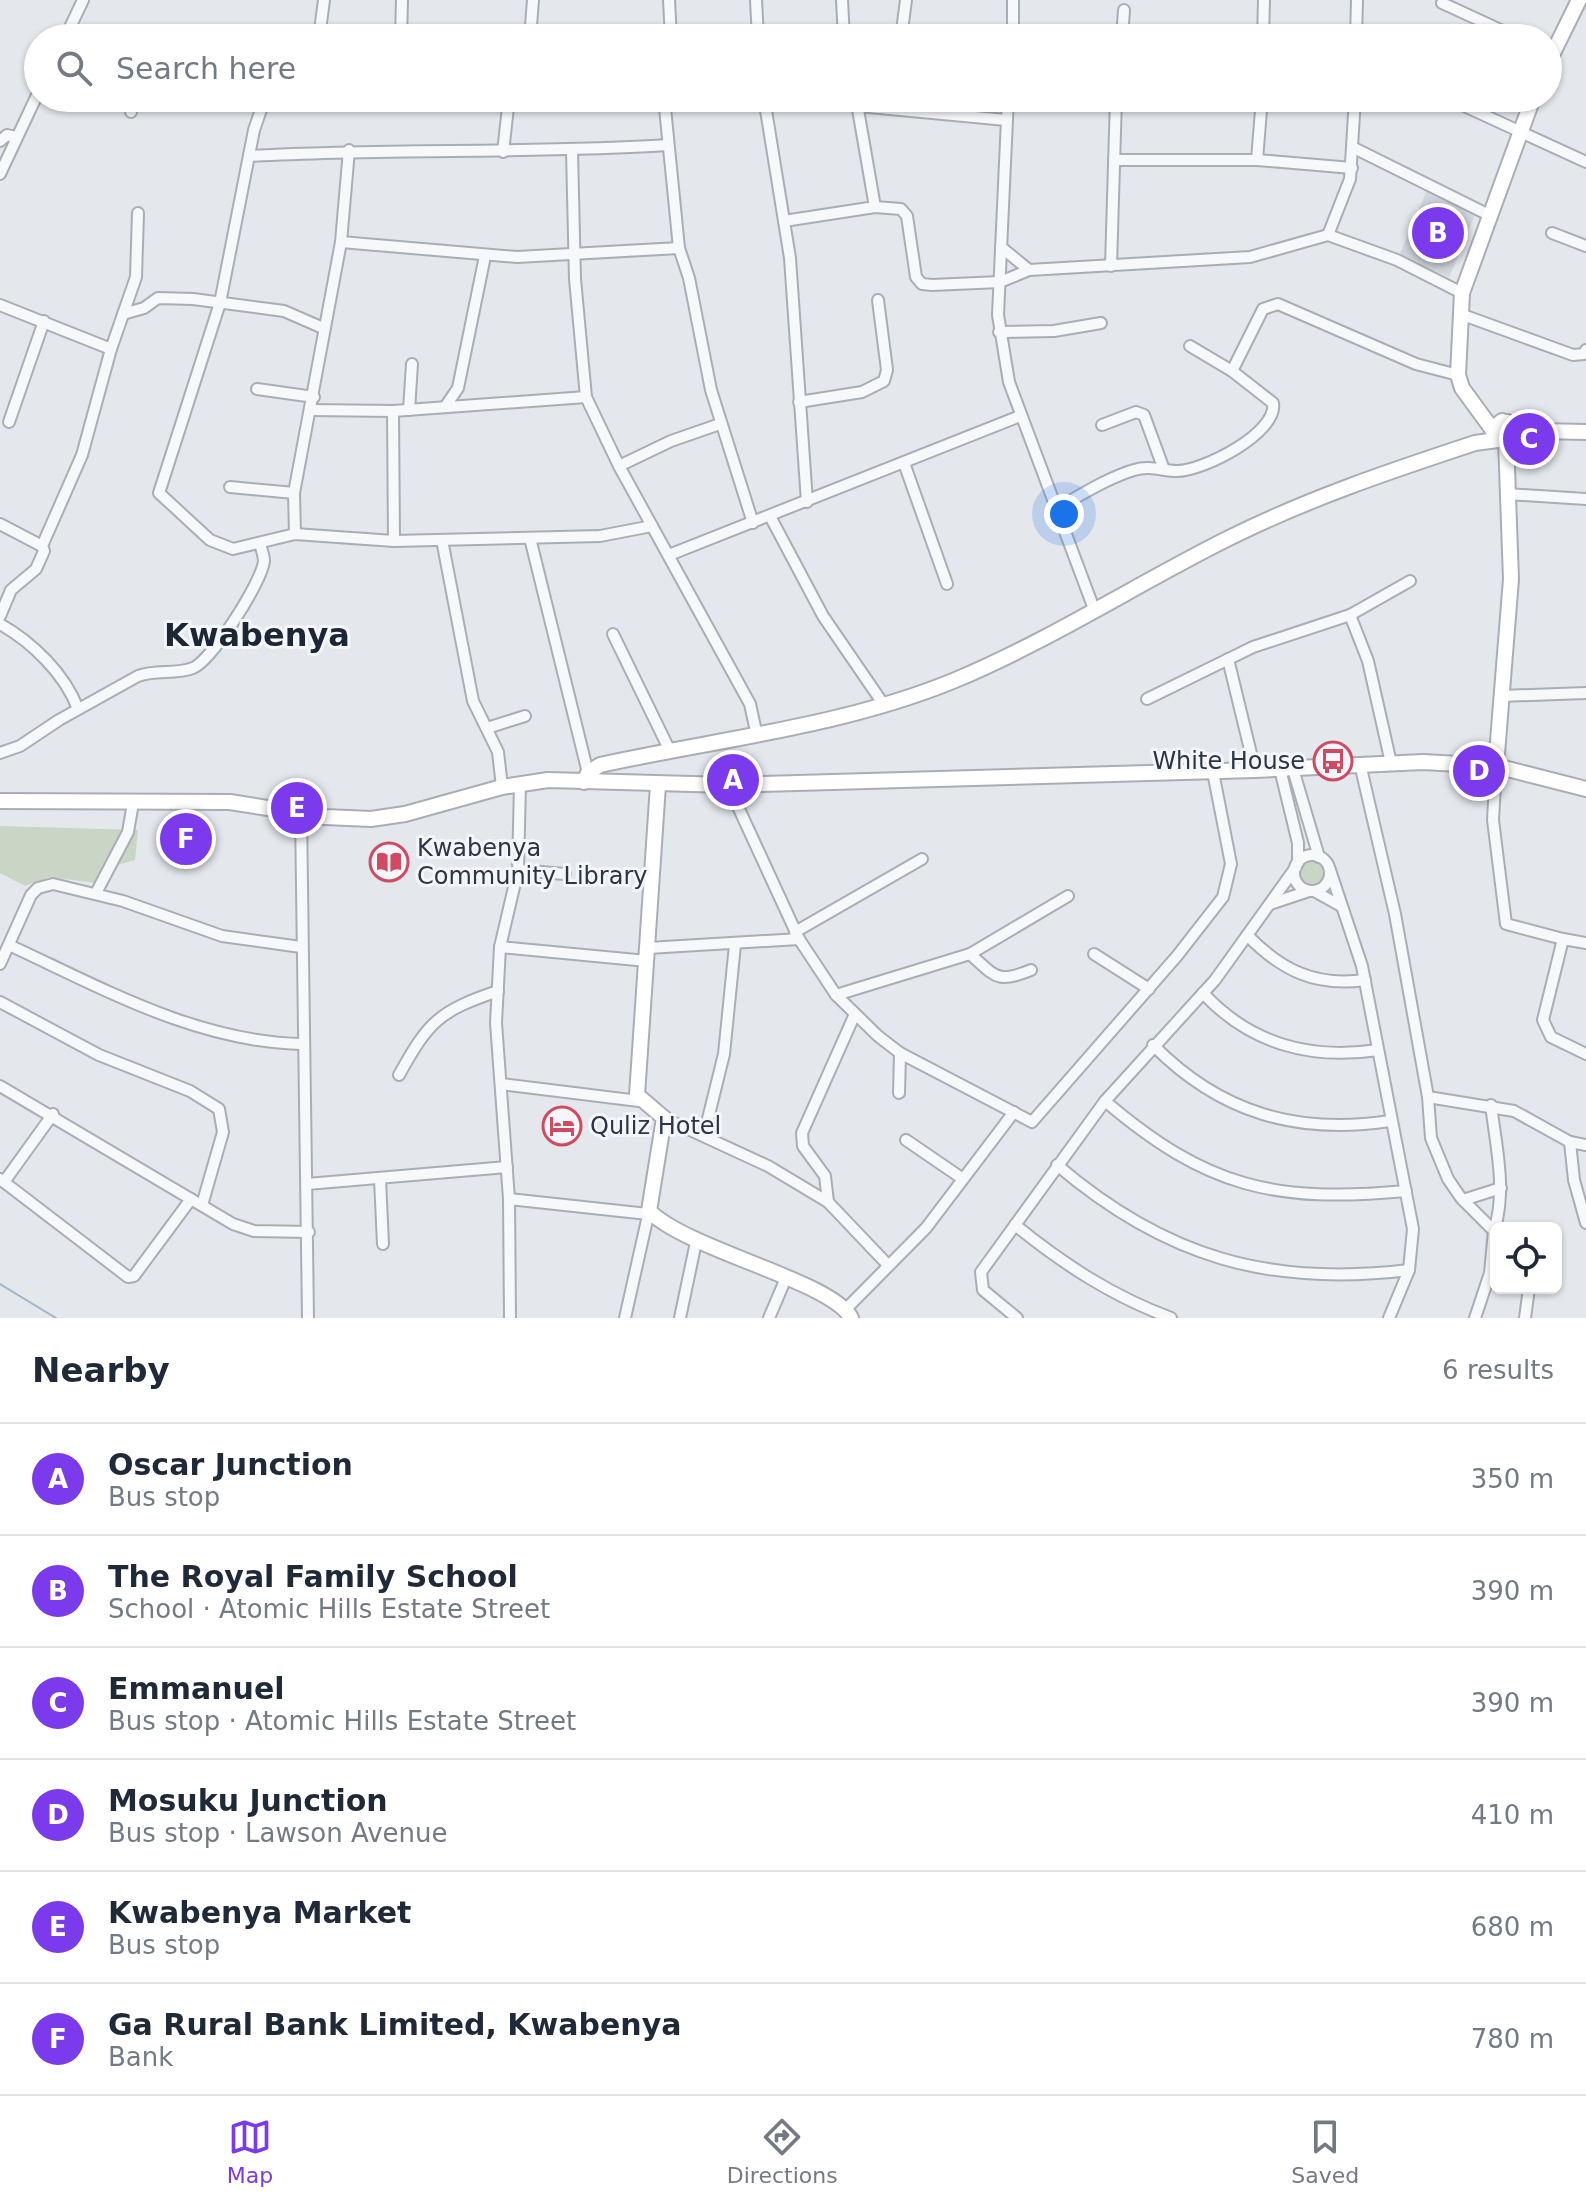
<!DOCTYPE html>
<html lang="en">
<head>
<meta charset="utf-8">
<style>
	body { margin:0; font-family:"DejaVu Sans",sans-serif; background:#f6f6f7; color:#1f2937 }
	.controls { position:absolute; right:24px; bottom:24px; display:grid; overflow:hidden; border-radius:12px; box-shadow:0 2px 6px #0004 }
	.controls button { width:72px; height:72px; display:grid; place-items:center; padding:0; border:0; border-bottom:2px solid #e0e1e3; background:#fff; color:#1f2937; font:40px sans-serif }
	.you { position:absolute; left:1064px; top:514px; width:28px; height:28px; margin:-20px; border:6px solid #fff; border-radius:50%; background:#1a73e8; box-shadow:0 0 0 12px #1a73e833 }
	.badge { display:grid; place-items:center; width:52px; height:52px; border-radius:50%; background:#7c3aed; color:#fff; font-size:26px; font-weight:700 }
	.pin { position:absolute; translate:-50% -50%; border:4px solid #fff; box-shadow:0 2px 8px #0006 }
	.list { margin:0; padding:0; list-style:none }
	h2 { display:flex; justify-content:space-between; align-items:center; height:104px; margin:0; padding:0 32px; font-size:34px }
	h2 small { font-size:26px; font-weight:400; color:#747a83 }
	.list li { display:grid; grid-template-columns:52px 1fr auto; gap:24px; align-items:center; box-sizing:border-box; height:112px; padding:0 32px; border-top:2px solid #e0e1e3 }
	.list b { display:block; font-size:30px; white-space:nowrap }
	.list p { margin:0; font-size:26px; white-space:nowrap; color:#747a83 }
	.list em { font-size:26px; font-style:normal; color:#747a83 }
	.icon { flex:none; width:44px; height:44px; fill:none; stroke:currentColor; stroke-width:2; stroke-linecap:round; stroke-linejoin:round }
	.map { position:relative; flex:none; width:1586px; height:1318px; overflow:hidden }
	.search { position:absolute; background:#fff; box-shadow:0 2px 6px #0004; left:24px; right:24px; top:24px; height:88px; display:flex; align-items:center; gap:20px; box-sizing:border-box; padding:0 28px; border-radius:44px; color:#747a83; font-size:30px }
	.sheet { height:776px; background:#fff }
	nav { display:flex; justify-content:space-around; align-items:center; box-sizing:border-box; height:112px; border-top:2px solid #e0e1e3; background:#fff; font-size:22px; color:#747a83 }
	nav a { display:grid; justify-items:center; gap:4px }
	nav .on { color:#7c3aed }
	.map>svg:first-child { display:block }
</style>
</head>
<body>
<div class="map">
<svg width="1586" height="1318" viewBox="0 0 1586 1318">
	<rect width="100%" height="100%" fill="#e4e7ec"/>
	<path fill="#d2d6de" d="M 1428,188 L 1477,210 L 1449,277 L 1399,256 Z"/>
	<g fill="#c9d6c5">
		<path d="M 0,826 L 138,830 L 135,860 L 107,868 L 96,883 L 49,877 L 25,886 L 0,873 Z"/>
		<circle cx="1313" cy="873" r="12"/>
	</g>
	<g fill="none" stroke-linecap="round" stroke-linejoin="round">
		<path stroke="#9fb6cb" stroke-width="2" d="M 0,1284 L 56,1318"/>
		<defs>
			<g id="street">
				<path d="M 669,0 L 671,38"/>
				<path d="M 756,0 L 758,38"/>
				<path d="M 842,0 L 844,38"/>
				<path d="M 1442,3 L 1518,38"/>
				<path d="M 219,35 L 225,38"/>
				<path d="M 65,38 L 83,0"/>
				<path d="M 319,38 L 324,0"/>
				<path d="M 401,38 L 402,0"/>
				<path d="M 530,38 L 533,0"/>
				<path d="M 779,38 L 843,30"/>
				<path d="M 901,38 L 906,0"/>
				<path d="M 1013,38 L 1013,0"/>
				<path d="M 1122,38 L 1124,10"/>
				<path d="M 1263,38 L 1264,0"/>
				<path d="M 1356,38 L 1357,0"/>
				<path d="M 130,98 L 131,112"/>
				<path d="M 265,98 L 254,130 L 220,303 L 159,493 L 210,540 L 233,549 L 295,534 L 394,541 L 600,536 L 652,526"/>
				<path d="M 664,98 L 679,248 L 689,278 L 711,390 L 753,523"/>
				<path d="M 764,98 L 790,258 L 807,502"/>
				<path d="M 856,98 L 875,207"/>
				<path d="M 1008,98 L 998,315 L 1009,382 L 1094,609"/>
				<path d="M 1447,98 L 1586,162"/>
				<path d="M 858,106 L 1006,120"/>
				<path d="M 0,141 L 7,135 L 16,137"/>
				<path d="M 1354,148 L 1489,215"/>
				<path d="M 572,151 L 575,279 L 586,397 L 619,466 L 750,704 L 757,736"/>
				<path d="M 503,152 L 509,98"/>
				<path d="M 249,156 C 388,148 527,154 667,145"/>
				<path d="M 1114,160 L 1257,160 L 1352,168"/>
				<path d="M 1257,160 L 1262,98"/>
				<path d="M 0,174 L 38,93"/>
				<path d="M 784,221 L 875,207 L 901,209 L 907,216 L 916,277 L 922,284 L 932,285 L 1000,282 L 1029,270 L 1250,257 L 1328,235 L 1397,260 L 1462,293"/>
				<path d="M 1552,233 L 1586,246"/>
				<path d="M 1328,235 L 1350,179 L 1355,98"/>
				<path d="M 341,242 L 517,257 L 679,248"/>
				<path d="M 1001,247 L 1029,270"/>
				<path d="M 1111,266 L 1116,98"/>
				<path d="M 0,305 L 111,349"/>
				<path d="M 123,314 L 144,308 L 158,298 L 193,299 L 284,311 L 323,328"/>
				<path d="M 1463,315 L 1573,355 L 1584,354 L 1586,350"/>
				<path d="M 999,332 L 1054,331 L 1101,323"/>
				<path d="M 1232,371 L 1263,309 L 1278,304 L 1416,364 L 1458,375"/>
				<path d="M 257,389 L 314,397"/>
				<path d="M 799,402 L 862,392 L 884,381 L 887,370 L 878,300"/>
				<path d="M 445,407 L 458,388 L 485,256"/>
				<path d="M 311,410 L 393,411 L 586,397"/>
				<path d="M 409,410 L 412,364"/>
				<path d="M 393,411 L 394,541"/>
				<path d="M 9,422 L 44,321"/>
				<path d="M 1102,425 L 1136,412 L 1144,415 L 1163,467"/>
				<path d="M 904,463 L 947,584"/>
				<path d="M 619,466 L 671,441 L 720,424"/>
				<path d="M 230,487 L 294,493"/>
				<path d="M 1507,494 L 1586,499"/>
				<path d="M 1055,509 C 1080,496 1107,478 1134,470 C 1150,465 1162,471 1177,471 C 1203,471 1278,433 1273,403 L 1232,371 L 1190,346"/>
				<path d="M 771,518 L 823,616 L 884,705"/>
				<path d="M 0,524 L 42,546"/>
				<path d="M 295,534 L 294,493 L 341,242 L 349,150"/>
				<path d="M 530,538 L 588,773"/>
				<path d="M 442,540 L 473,701 L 498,752 L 502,787"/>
				<path d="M 669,555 L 1020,416"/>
				<path d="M 1350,615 L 1368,661 L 1391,763"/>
				<path d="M 0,616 L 11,590 L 36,569 L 44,551 L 42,546 L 82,455 L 111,349 L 136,277 L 138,213"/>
				<path d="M 0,624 C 32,642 65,674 78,709"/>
				<path d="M 613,634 L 670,751"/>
				<path d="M 1228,659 L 1255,770"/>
				<path d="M 1501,696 L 1586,693"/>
				<path d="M 1147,699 L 1253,647 L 1350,615 L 1410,581"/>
				<path d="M 487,728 L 525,716"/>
				<path d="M 0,753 L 20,746 L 59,720 L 138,676 C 156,669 175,675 193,668 C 212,660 262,582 264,561 C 264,555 261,549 260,543"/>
				<path d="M 1360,764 L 1395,914 L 1428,1097 L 1431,1138 L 1448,1179 L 1461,1198 L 1494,1231 L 1490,1273 L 1475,1318"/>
				<path d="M 1496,766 L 1493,820 L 1506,924 L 1563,939"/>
				<path d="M 1280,769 L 1298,843 L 1298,863"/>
				<path d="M 1293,769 L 1319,857"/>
				<path d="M 728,785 L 799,939 L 836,995 L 878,1036 L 900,1053 L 1032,1122 L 1177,956 L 1223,897 L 1231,864 L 1213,772"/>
				<path d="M 301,813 L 308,1318"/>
				<circle cx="1312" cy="873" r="18"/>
				<path d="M 518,870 L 565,874"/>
				<path d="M 1330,870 L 1362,966 L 1413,1229 L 1409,1270 L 1389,1318"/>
				<path d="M 1314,891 L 1341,906"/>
				<path d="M 96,893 L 128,832 L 133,803"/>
				<path d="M 1270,904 L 1309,891"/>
				<path d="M 795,932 L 922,859"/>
				<path d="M 1247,935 C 1281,970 1315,987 1365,980"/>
				<path d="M 1586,943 L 1563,939 L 1543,1020 L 1551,1037 L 1586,1054"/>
				<path d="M 9,945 C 102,988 197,1042 302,1044"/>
				<path d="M 500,947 L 647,961"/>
				<path d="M 648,948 L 799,939"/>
				<path d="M 970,954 C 996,977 997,984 1031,970"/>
				<path d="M 1094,954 L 1149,989"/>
				<path d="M 0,964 L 31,895 L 38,888 L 53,884 L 123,901 L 222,936 L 301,947"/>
				<path d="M 1203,993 C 1250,1044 1311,1060 1378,1050"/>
				<path d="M 836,995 L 970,954 L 1068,896"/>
				<path d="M 0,1002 L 99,1055 L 190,1091 L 219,1109 L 223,1132 L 202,1205"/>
				<path d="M 1153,1045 C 1220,1113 1297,1135 1390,1121"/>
				<path d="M 399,1075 C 429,1021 439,1011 498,991"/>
				<path d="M 501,1084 L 639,1101"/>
				<path d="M 0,1086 L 233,1224 L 254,1231 L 309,1232"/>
				<path d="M 899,1093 L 900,1053"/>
				<path d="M 1428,1097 L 1514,1111 L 1570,1142 L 1574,1180 L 1586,1223"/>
				<path d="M 1105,1101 C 1207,1188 1275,1203 1406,1191"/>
				<path d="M 1491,1105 C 1496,1147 1507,1190 1494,1231"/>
				<path d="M 664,1118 L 768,1166 L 828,1202 L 887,1264"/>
				<path d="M 704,1135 L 724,1054 L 735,945"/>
				<path d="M 906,1140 L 963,1179"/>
				<path d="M 1570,1142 L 1586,1145"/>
				<path d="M 1057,1165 C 1165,1257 1269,1287 1409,1270"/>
				<path d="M 0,1179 L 128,1277 L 134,1276 L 191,1199"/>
				<path d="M 380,1179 L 383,1244"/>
				<path d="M 4,1182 L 53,1114"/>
				<path d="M 307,1184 L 507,1167"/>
				<path d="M 509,1199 L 648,1214"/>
				<path d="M 1463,1200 L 1501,1188"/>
				<path d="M 828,1202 L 825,1176 L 803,1146 L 802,1133 L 855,1014"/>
				<path d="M 1015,1225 C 1063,1264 1112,1296 1171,1318"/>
				<path d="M 846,1309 L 926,1228 L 1014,1112"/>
				<path d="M 510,1318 L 509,1199 L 496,1023 L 500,947 L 518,870 L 520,784"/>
				<path d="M 625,1318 L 649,1211"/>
				<path d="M 680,1318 L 696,1242"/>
				<path d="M 769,1318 L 786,1278"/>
				<path d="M 1017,1318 L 983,1290 L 981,1272 L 1105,1101 L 1215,980 L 1296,867"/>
				<path d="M 1525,1318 L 1529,1288"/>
			</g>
			<g id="secondary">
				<path d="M 1548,63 L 1579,0"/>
				<path d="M 1508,422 L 1512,428 L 1511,437 L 1497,440 L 1492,429 L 1502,421 L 1540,431 L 1586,432"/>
				<path d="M 1492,429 L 1462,388 L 1458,375 L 1462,293 L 1533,98"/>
				<path d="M 1496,766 L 1511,579 L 1506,440"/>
				<path d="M 584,782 L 588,773 L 600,765 C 718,739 840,727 953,681 C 1047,642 1135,585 1227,539 C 1307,499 1390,471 1475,443 L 1497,440"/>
				<path d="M 658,785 L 637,1095 L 664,1118 L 649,1211 C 688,1250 834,1282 851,1318"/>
				<path d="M 0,801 L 230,802 L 325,817 L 371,819 L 405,814 L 502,787 L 548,780 L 728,785 L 1255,770 L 1423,762 L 1496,766 L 1586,789"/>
			</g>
		</defs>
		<use href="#street" stroke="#a9aeb6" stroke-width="14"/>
		<use href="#secondary" stroke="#a9aeb6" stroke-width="18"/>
		<use href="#street" stroke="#f7f8fa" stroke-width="10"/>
		<use href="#secondary" stroke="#fff" stroke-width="14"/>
	</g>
	<defs>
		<symbol id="bus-ring" viewBox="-11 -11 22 22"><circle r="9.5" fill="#f4f6f9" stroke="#d04a61" stroke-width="1.5"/><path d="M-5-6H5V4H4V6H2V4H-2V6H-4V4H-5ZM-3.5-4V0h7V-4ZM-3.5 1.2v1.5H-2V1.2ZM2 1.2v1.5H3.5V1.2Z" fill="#d04a61"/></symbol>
		<symbol id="library-ring" viewBox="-11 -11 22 22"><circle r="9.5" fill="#f4f6f9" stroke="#d04a61" stroke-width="1.5"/><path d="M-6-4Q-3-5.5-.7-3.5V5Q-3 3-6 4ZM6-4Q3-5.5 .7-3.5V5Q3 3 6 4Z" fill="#d04a61"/></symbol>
		<symbol id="hotel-ring" viewBox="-11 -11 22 22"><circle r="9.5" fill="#f4f6f9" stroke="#d04a61" stroke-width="1.5"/><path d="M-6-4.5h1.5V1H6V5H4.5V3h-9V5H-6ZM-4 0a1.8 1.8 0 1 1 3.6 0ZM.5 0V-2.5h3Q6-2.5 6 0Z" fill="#d04a61"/></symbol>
	</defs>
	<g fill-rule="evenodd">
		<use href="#bus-ring" x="1311" y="739" width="44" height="44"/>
		<use href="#library-ring" x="367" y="840" width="44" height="44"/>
		<use href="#hotel-ring" x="540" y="1104" width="44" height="44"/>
	</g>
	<g text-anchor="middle" stroke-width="6" stroke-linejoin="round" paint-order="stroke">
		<g font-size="24" fill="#2b3544" stroke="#f4f6f9" text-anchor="start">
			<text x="1305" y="769" text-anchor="end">White House</text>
			<text x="417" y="856">Kwabenya<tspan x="417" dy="28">Community Library</tspan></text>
			<text x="590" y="1134">Quliz Hotel</text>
		</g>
		<g font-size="32" font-weight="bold" fill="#1d2635" stroke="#f4f6f9">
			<text x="257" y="646">Kwabenya</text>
		</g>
	</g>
</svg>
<div class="controls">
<button><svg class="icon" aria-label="locate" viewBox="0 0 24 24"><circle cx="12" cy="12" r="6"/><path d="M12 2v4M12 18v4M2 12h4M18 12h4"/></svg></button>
</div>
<div class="you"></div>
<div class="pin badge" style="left:733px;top:780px">A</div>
<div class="pin badge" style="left:1438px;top:233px">B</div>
<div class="pin badge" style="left:1529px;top:439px">C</div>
<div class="pin badge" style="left:1479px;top:771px">D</div>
<div class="pin badge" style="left:297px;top:808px">E</div>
<div class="pin badge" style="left:186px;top:839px">F</div>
<div class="search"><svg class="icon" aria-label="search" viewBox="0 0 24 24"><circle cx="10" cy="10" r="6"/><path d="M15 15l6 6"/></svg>Search here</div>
</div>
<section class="sheet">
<h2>Nearby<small>6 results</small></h2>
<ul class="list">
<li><span class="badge">A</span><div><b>Oscar Junction</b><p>Bus stop</p></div><em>350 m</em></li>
<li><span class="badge">B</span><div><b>The Royal Family School</b><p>School · Atomic Hills Estate Street</p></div><em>390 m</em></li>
<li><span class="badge">C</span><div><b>Emmanuel</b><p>Bus stop · Atomic Hills Estate Street</p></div><em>390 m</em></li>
<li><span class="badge">D</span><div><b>Mosuku Junction</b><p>Bus stop · Lawson Avenue</p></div><em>410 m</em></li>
<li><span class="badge">E</span><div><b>Kwabenya Market</b><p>Bus stop</p></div><em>680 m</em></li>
<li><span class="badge">F</span><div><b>Ga Rural Bank Limited, Kwabenya</b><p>Bank</p></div><em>780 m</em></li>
</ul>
</section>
<nav>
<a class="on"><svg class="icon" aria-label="map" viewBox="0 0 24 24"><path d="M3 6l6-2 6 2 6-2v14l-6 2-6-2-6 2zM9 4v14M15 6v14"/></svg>Map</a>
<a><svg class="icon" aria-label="directions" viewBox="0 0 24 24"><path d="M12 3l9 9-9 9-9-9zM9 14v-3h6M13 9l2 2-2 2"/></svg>Directions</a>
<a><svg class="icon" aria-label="saved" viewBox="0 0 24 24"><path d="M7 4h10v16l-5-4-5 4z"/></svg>Saved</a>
</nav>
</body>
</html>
